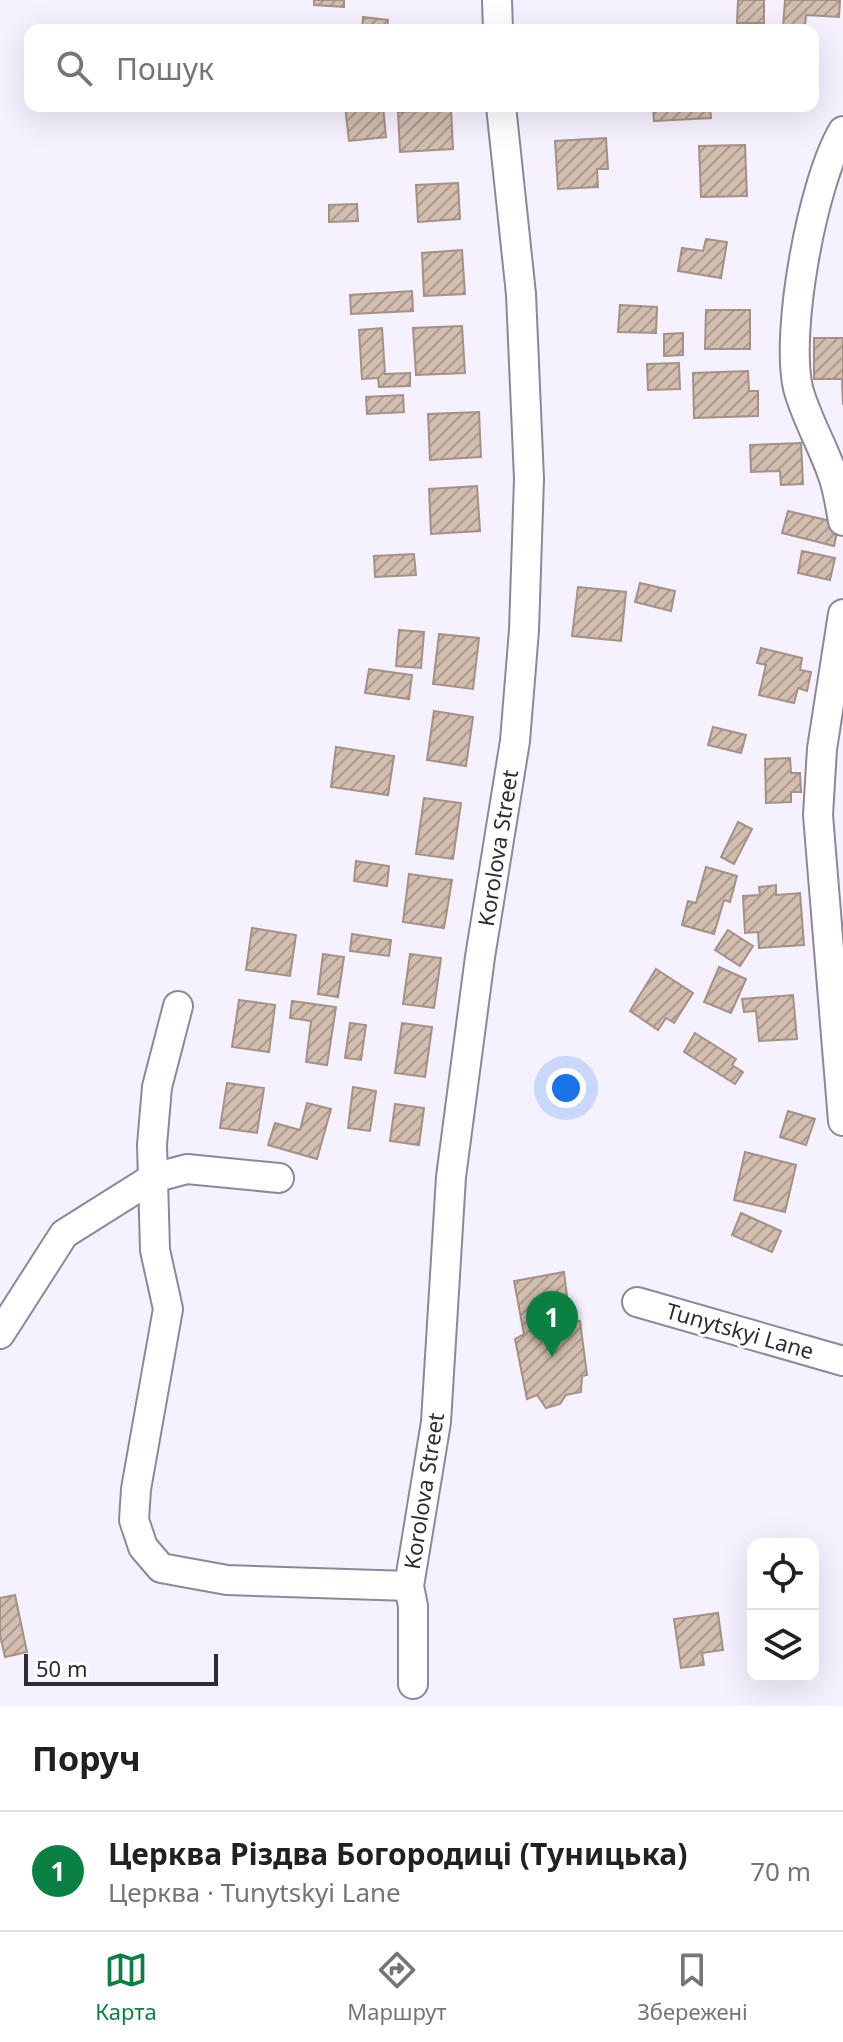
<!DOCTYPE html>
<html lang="uk">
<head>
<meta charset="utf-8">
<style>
	body { margin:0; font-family:"Noto Sans",sans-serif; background:#f6f6f6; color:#202124 }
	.controls { position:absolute; right:24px; bottom:24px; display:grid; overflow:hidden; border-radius:16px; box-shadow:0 8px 32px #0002 }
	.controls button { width:72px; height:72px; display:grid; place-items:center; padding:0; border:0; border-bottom:2px solid #e0e0e0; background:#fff; color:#202124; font:40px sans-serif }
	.scale { position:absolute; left:24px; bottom:20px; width:194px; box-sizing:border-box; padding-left:8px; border:4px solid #2e2b33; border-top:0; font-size:22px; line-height:28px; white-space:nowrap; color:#2e2b33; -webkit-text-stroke:6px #fff; paint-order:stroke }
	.you { position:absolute; left:566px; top:1088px; width:28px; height:28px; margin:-20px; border:6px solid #fff; border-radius:50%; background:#1a73e8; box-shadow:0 0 0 12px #1a73e833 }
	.badge { display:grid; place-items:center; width:52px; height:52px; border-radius:50%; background:#0b8043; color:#fff; font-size:26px; font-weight:700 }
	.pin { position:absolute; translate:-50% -66px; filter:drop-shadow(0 2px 4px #0008) }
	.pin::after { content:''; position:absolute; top:42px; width:28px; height:24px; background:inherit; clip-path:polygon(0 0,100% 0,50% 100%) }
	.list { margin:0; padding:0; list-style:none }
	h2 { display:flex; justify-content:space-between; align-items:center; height:104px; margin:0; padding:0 32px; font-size:34px }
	h2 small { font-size:26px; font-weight:400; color:#757577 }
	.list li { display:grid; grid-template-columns:52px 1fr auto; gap:24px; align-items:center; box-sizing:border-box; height:120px; padding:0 32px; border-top:2px solid #e0e0e0 }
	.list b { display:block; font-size:30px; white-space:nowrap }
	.list p { margin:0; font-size:26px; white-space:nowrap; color:#757577 }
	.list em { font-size:26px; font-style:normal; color:#757577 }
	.icon { flex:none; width:44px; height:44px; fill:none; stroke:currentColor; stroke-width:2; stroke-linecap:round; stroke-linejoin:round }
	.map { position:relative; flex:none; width:843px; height:1706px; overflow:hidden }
	.search { position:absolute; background:#fff; box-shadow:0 8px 32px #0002; left:24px; right:24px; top:24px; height:88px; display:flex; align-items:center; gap:20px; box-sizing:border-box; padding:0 28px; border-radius:16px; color:#757577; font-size:30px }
	.sheet { height:224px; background:#fff }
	nav { display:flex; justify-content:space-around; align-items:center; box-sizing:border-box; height:112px; border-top:2px solid #e0e0e0; background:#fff; font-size:22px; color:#757577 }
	nav a { display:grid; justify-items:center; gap:4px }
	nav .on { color:#0b8043 }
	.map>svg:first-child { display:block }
</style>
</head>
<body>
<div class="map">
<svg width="843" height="1706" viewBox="0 0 843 1706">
	<defs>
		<pattern id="building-hatch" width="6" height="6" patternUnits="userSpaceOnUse" patternTransform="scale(2)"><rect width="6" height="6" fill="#d2bdaf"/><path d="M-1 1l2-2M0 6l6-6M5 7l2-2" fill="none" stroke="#ab9a8f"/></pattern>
	</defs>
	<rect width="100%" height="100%" fill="#f6f1ff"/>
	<g fill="url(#building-hatch)" stroke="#a49084" stroke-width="2">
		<path d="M 314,0 L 344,0 L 344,7 L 314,5 Z"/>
		<path d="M 738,0 L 764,0 L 764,23 L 737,23 Z"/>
		<path d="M 785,0 L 840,0 L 839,17 L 806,15 L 805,27 L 783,26 Z"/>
		<path d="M 363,17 L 388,20 L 387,30 L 362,30 Z"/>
		<path d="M 420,26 L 453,28 L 453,30 L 420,30 Z"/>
		<path d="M 345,106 L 383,106 L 386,137 L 349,141 Z"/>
		<path d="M 653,106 L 710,106 L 711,118 L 654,121 Z"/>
		<path d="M 451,109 L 453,149 L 400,152 L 398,112 Z"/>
		<path d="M 606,138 L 608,169 L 597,169 L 598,187 L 558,189 L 555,141 Z"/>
		<path d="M 745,145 L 747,196 L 701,197 L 699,146 Z"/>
		<path d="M 458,183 L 460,219 L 418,222 L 416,185 Z"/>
		<path d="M 357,204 L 358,221 L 329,222 L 329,205 Z"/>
		<path d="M 706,239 L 727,242 L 721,278 L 678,271 L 682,248 L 703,251 Z"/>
		<path d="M 462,250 L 465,294 L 424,296 L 422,253 Z"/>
		<path d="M 412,291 L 413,311 L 351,314 L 350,295 Z"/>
		<path d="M 620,305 L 657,307 L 656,333 L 618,332 Z"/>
		<path d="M 706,310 L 750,310 L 750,349 L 705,349 Z"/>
		<path d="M 462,326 L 465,373 L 416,375 L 413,328 Z"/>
		<path d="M 382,328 L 385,374 L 410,373 L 410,386 L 379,387 L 378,378 L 362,379 L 359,330 Z"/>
		<path d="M 683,333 L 683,355 L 664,356 L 664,334 Z"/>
		<path d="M 814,338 L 843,338 L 843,405 L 842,379 L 814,379 Z"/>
		<path d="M 679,363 L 680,389 L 648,390 L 647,364 Z"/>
		<path d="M 748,371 L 749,391 L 758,391 L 758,416 L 694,418 L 693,373 Z"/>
		<path d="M 403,395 L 404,412 L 367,414 L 366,397 Z"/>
		<path d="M 479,412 L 481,457 L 430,460 L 428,414 Z"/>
		<path d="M 801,443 L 803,484 L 781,485 L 780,471 L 751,472 L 750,445 Z"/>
		<path d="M 477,486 L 480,531 L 431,534 L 429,489 Z"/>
		<path d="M 788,511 L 839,523 L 834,546 L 782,533 Z"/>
		<path d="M 802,551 L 835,558 L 830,580 L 798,573 Z"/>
		<path d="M 414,554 L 416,575 L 375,577 L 374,556 Z"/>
		<path d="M 640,583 L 675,591 L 671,611 L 635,602 Z"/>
		<path d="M 578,587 L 626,592 L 621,641 L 572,636 Z"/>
		<path d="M 399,630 L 424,632 L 421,668 L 396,666 Z"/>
		<path d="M 439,634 L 479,638 L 473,689 L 433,684 Z"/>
		<path d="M 761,648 L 802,658 L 800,670 L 811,672 L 807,691 L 798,688 L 794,703 L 759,695 L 766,665 L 757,663 Z"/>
		<path d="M 369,669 L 412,675 L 409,699 L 365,693 Z"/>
		<path d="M 434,711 L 473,717 L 466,766 L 427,760 Z"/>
		<path d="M 713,727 L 746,735 L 741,753 L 708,745 Z"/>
		<path d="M 336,747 L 394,756 L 388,795 L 331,787 Z"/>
		<path d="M 790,758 L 791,773 L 800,773 L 801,792 L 791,792 L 791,802 L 766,803 L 765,759 Z"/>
		<path d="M 424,798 L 461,803 L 453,859 L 416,854 Z"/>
		<path d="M 738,822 L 752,829 L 734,864 L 721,857 Z"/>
		<path d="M 356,861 L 389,866 L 387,886 L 354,881 Z"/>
		<path d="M 706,867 L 737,876 L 730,902 L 724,900 L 714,934 L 682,925 L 688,901 L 696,903 Z"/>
		<path d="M 409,874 L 452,880 L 444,928 L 403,922 Z"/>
		<path d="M 776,885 L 776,895 L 800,893 L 804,945 L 759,948 L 758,932 L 745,933 L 743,896 L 760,895 L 759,887 Z"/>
		<path d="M 252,928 L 296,935 L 290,976 L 246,970 Z"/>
		<path d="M 728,930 L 753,946 L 740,966 L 715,950 Z"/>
		<path d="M 352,934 L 391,940 L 389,956 L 350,951 Z"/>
		<path d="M 323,954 L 344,957 L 338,997 L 318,994 Z"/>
		<path d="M 410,954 L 441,958 L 434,1008 L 403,1004 Z"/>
		<path d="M 719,967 L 746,979 L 731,1013 L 704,1002 Z"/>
		<path d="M 656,969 L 693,993 L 674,1023 L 666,1018 L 658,1030 L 630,1011 Z"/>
		<path d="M 793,995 L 797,1039 L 759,1041 L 756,1011 L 744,1012 L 742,999 Z"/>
		<path d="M 239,1000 L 275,1005 L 269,1052 L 232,1047 Z"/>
		<path d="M 292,1001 L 336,1007 L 327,1065 L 306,1062 L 311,1021 L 290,1018 Z"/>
		<path d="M 350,1023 L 366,1025 L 361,1060 L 345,1058 Z"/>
		<path d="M 402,1023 L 432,1027 L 425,1077 L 395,1073 Z"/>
		<path d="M 695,1033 L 736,1059 L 732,1065 L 743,1072 L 735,1084 L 684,1052 Z"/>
		<path d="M 227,1083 L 264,1088 L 257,1133 L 220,1128 Z"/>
		<path d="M 353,1087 L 376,1091 L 370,1131 L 348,1128 Z"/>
		<path d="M 307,1103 L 331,1109 L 317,1159 L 268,1145 L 275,1123 L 300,1130 Z"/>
		<path d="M 395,1104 L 424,1108 L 419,1145 L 390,1141 Z"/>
		<path d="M 788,1111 L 815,1119 L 806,1145 L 780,1137 Z"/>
		<path d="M 745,1152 L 796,1165 L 785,1212 L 734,1200 Z"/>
		<path d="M 741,1213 L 781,1231 L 772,1252 L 732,1235 Z"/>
		<path d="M 564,1272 L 570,1320 L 580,1321 L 587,1375 L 582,1376 L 581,1392 L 566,1395 L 560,1404 L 546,1408 L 537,1395 L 527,1399 L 515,1339 L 524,1334 L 514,1281 Z"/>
		<path d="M 15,1595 L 27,1652 L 5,1657 L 0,1635 L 0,1598 Z"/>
		<path d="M 718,1613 L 723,1650 L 702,1653 L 704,1665 L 681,1668 L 674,1619 Z"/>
	</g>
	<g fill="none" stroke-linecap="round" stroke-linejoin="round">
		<defs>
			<g id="minor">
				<path d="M 497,0 L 498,30"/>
				<path d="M 843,131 C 813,181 785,331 798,388 C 806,418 822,444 832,473 C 838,488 840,505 843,521"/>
				<path d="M 843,614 L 822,749 L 818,815 L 843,1121"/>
				<path d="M 178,1006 L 157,1087 L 152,1145 L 155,1250 L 168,1309 L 136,1489 L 134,1520 L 143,1547 L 161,1568 L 227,1580 L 409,1586"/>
				<path d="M 637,1302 L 843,1361"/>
				<path d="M 0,1334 L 64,1234 L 153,1178 L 187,1169 L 279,1178"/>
				<path d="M 413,1684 L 413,1606 L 409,1586 L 436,1422 L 451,1177 L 480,957 L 515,741 L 524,630 L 529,479 L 521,294 L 501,106"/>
			</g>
		</defs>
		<use href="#minor" stroke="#8e879a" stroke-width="32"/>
		<use href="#minor" stroke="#fff" stroke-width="28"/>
	</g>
	<g text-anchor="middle" stroke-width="6" stroke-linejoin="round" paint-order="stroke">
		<g font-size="22" fill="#2e2b33" stroke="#fff">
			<text transform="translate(498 848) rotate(-81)" y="8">Korolova Street</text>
			<text transform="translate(740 1331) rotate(16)" y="8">Tunytskyi Lane</text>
			<text transform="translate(424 1491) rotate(-81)" y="8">Korolova Street</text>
		</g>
	</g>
</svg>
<div class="controls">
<button><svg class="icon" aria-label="locate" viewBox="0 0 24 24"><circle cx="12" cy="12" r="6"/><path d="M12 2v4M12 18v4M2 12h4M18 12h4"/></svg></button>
<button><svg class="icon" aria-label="layers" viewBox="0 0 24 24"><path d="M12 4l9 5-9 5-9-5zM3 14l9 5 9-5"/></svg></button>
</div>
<div class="scale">50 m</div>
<div class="you"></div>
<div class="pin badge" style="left:552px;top:1357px">1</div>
<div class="search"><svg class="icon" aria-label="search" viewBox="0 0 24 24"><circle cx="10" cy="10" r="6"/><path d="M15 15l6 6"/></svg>Пошук</div>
</div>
<section class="sheet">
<h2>Поруч<small></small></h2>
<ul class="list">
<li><span class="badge">1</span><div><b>Церква Різдва Богородиці (Туницька)</b><p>Церква · Tunytskyi Lane</p></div><em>70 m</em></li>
</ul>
</section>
<nav>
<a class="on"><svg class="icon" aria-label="map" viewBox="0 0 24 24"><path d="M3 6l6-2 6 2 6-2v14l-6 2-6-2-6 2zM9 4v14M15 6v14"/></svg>Карта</a>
<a><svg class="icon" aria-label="directions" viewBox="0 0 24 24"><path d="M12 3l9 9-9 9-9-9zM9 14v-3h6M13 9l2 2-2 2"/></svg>Маршрут</a>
<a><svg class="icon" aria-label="saved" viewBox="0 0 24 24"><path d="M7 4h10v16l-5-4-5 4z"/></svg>Збережені</a>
</nav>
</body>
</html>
